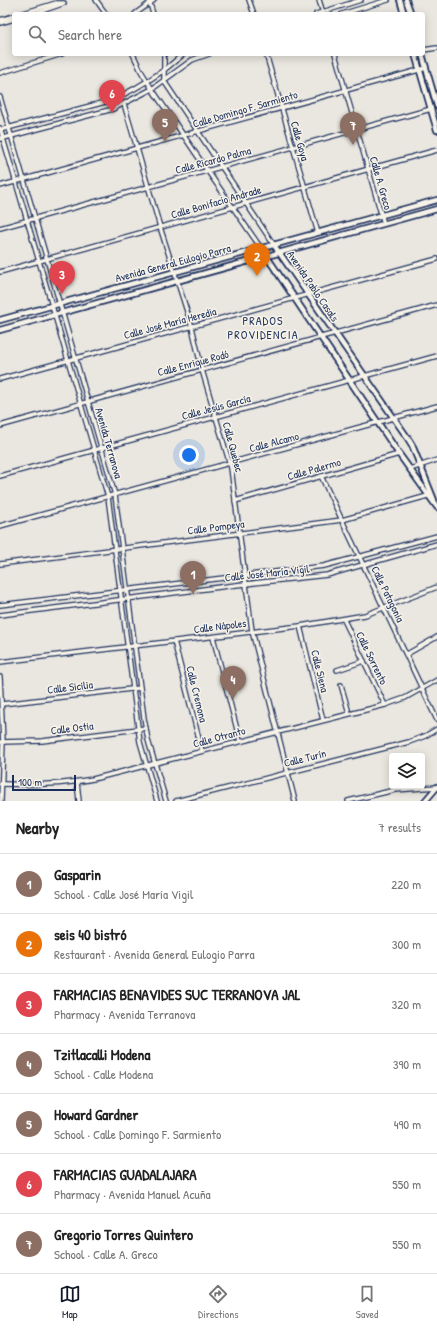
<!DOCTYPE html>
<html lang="en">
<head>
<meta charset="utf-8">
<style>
	body { margin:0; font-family:"Patrick Hand",sans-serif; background:#f6f6f6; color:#222 }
	.controls { position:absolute; right:12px; bottom:12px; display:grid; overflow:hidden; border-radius:4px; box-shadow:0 2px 10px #0003 }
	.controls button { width:36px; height:36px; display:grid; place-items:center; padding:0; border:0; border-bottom:1px solid #e0e0e0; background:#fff; color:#222; font:20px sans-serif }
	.scale { position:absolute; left:12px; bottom:10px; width:64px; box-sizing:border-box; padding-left:4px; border:2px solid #1b2f5e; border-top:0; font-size:11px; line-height:14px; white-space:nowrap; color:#1b2f5e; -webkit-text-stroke:3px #f7f3e8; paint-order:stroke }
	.you { position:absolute; left:189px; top:455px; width:14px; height:14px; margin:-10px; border:3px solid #fff; border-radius:50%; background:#1a73e8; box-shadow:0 0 0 6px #1a73e833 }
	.badge { display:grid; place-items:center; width:26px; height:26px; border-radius:50%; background:#111827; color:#fff; font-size:13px; font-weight:700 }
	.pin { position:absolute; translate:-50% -33px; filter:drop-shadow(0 1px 2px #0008) }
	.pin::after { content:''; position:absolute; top:21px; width:14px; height:12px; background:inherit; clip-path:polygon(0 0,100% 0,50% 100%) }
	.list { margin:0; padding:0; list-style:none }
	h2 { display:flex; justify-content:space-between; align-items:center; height:52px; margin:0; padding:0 16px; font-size:17px }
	h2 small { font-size:13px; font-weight:400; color:#767676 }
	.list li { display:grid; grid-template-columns:26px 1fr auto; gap:12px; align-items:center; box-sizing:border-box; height:60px; padding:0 16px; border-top:1px solid #e0e0e0 }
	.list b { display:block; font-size:15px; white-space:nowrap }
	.list p { margin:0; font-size:13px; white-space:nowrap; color:#767676 }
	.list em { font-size:13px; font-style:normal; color:#767676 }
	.icon { flex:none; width:22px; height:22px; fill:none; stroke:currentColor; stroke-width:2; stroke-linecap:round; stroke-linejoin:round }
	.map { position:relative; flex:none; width:437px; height:801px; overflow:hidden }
	.search { position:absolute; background:#fff; box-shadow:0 2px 10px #0003; left:12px; right:12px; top:12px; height:44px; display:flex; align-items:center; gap:10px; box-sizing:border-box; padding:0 14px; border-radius:4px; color:#767676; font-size:15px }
	.sheet { height:472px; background:#fff }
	nav { display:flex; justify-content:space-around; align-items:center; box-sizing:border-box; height:56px; border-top:1px solid #e0e0e0; background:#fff; font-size:11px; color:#767676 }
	nav a { display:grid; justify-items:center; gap:2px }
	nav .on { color:#111827 }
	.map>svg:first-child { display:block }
</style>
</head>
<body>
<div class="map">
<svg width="437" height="801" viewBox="0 0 437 801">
	<rect width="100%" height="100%" fill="#eae7e0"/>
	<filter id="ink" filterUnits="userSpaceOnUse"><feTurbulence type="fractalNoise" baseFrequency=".025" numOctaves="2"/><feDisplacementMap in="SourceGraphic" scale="8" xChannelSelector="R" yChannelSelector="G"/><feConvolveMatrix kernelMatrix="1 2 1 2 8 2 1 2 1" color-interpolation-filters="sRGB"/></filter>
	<g filter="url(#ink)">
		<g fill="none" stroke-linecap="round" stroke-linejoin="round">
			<defs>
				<g id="minor">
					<path d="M 96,0 L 106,14"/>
					<path d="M 149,0 L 153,14"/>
					<path d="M 249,0 L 254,14"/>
					<path d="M 319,0 L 323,13"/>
					<path d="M 20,14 L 56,3 L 64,3"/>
					<path d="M 33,14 L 62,4"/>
					<path d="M 135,14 L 154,0"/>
					<path d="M 316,14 L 361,0"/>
					<path d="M 342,14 L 388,0"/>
					<path d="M 0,20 L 14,16"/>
					<path d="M 0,23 L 14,19"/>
					<path d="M 423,50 L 437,48"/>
					<path d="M 133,54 L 141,71 L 152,89 L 207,170 L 261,248"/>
					<path d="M 164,54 L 164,81 L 274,245"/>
					<path d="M 266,54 L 318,233"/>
					<path d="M 335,54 L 384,224"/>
					<path d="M 0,73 L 62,54"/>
					<path d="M 0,97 L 115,495 L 144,718 L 148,740 L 166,801"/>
					<path d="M 124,104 L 160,227 L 192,327 L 202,370 L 231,468 L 252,631 L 295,801"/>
					<path d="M 0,128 L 108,497 L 140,742 L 157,801"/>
					<path d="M 0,130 L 109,101 C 129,93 147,82 164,70 C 171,65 177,59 184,54"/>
					<path d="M 0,139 L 113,109 L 152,89 L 192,60 L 209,54"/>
					<path d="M 0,186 L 426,68"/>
					<path d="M 0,228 L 431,109"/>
					<path d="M 0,272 L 437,150"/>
					<path d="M 0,379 L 437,259"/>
					<path d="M 0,426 L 437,305"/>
					<path d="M 410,469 L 437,460"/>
					<path d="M 0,476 L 437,356"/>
					<path d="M 321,476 L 437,720"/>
					<path d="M 235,501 L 399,454"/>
					<path d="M 0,526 L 437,406"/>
					<path d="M 0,564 L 342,520 L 431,495"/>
					<path d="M 0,605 L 324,566 L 437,536"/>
					<path d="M 0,615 L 236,585 L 327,575 L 437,544"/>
					<path d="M 344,620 L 385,705"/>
					<path d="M 300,626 L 323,720"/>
					<path d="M 213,637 L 240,741"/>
					<path d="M 174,641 L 202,751"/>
					<path d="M 407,654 L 437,637"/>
					<path d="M 0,662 L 300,626 L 365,615 L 437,587"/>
					<path d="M 337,670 L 364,661"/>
					<path d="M 0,677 L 3,742 L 1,801"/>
					<path d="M 341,685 L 349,713"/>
					<path d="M 2,704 L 140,688"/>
					<path d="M 0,742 L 42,741 L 146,728"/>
					<path d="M 77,782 L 79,801"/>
					<path d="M 0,784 C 32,785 61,785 93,779 L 385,705 L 405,698 L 437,680"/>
					<path d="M 176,801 L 409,742 L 425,736 L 437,729"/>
					<path d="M 348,801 L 395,790 L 437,787"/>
				</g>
				<g id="tertiary">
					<path d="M 400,0 L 404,14"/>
					<path d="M 406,0 L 411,14"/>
					<path d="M 415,54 L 437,130"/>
					<path d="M 422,54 L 437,106"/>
					<path d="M 274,245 L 407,437 L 412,445 L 434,500"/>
					<path d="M 261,248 L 399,454 L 437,507"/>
					<path d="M 0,320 L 437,200"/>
					<path d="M 0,330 L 437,209"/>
					<path d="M 425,801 L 437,787"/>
				</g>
			</defs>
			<use href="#minor" stroke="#1b2f5e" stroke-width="6"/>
			<use href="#tertiary" stroke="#1b2f5e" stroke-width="8"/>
			<use href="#minor" stroke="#f7f3e8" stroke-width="3.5"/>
			<use href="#tertiary" stroke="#f7f3e8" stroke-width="4.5"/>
		</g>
	</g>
	<g text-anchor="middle" stroke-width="3" stroke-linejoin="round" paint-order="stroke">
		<g font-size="11" fill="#1b2f5e" stroke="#f7f3e8">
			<text transform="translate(245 109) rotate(-16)" y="4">Calle Domingo F. Sarmiento</text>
			<text transform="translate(300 141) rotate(74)" y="4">Calle Goya</text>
			<text transform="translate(213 160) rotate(-15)" y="4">Calle Ricardo Palma</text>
			<text transform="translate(381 183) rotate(74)" y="4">Calle A. Greco</text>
			<text transform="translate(216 202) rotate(-16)" y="4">Calle Bonifacio Andrade</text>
			<text transform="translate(173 263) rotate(-15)" y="4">Avenida General Eulogio Parra</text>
			<text transform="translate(313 286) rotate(56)" y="4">Avenida Pablo Casals</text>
			<text transform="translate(170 323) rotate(-15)" y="4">Calle José María Heredia</text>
			<text transform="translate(193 363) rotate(-15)" y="4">Calle Enrique Rodó</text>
			<text transform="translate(216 407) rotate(-15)" y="4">Calle Jesús García</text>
			<text transform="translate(274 442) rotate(-15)" y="4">Calle Alcamo</text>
			<text transform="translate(109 443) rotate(74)" y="4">Avenida Terranova</text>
			<text transform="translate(233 447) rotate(75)" y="4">Calle Quebec</text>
			<text transform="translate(314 469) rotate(-16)" y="4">Calle Palermo</text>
			<text transform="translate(216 527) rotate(-7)" y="4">Calle Pompeya</text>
			<text transform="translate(267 573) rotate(-6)" y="4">Calle José María Vigil</text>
			<text transform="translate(388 594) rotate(64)" y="4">Calle Patagonia</text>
			<text transform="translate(220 626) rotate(-7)" y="4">Calle Nápoles</text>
			<text transform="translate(372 658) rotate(64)" y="4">Calle Sorrento</text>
			<text transform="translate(320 671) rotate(76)" y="4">Calle Siena</text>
			<text transform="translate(70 687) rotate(-7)" y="4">Calle Sicilia</text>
			<text transform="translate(197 694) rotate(76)" y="4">Calle Cremona</text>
			<text transform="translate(72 728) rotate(-7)" y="4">Calle Ostia</text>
			<text transform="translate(219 737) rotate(-15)" y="4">Calle Otranto</text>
			<text transform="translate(305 758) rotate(-14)" y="4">Calle Turín</text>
		</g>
		<g font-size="12" letter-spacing="1" fill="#1b2f5e" stroke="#f7f3e8">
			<text x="263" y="325">PRADOS<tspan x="263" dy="14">PROVIDENCIA</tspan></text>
		</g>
	</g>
</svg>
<div class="controls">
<button><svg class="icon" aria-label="layers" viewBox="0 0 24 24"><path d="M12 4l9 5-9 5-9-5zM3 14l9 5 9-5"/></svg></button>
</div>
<div class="scale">100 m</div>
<div class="you"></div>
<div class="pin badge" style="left:193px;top:594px;background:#8d6e63">1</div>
<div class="pin badge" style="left:257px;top:276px;background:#e8710a">2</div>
<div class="pin badge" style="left:62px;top:294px;background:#e0444e">3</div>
<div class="pin badge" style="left:233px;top:699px;background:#8d6e63">4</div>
<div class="pin badge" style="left:165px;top:142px;background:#8d6e63">5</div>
<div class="pin badge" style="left:112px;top:113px;background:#e0444e">6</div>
<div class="pin badge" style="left:353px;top:145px;background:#8d6e63">7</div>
<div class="search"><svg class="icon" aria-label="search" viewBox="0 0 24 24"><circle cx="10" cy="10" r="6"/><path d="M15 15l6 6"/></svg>Search here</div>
</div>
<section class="sheet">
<h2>Nearby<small>7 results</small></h2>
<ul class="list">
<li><span class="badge" style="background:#8d6e63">1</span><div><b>Gasparin</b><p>School · Calle José María Vigil</p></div><em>220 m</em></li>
<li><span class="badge" style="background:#e8710a">2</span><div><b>seis 40 bistró</b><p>Restaurant · Avenida General Eulogio Parra</p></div><em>300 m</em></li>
<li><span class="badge" style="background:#e0444e">3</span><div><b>FARMACIAS BENAVIDES SUC TERRANOVA JAL</b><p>Pharmacy · Avenida Terranova</p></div><em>320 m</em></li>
<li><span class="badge" style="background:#8d6e63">4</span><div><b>Tzitlacalli Modena</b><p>School · Calle Modena</p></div><em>390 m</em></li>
<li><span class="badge" style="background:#8d6e63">5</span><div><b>Howard Gardner</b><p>School · Calle Domingo F. Sarmiento</p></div><em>490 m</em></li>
<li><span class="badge" style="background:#e0444e">6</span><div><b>FARMACIAS GUADALAJARA</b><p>Pharmacy · Avenida Manuel Acuña</p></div><em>550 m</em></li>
<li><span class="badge" style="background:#8d6e63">7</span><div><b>Gregorio Torres Quintero</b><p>School · Calle A. Greco</p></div><em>550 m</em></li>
</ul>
</section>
<nav>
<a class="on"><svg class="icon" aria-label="map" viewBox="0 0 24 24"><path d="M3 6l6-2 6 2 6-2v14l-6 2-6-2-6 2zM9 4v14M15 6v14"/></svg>Map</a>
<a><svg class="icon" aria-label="directions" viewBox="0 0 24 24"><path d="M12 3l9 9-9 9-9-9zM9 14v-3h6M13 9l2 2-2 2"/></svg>Directions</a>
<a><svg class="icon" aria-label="saved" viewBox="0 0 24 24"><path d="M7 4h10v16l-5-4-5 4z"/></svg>Saved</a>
</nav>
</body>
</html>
